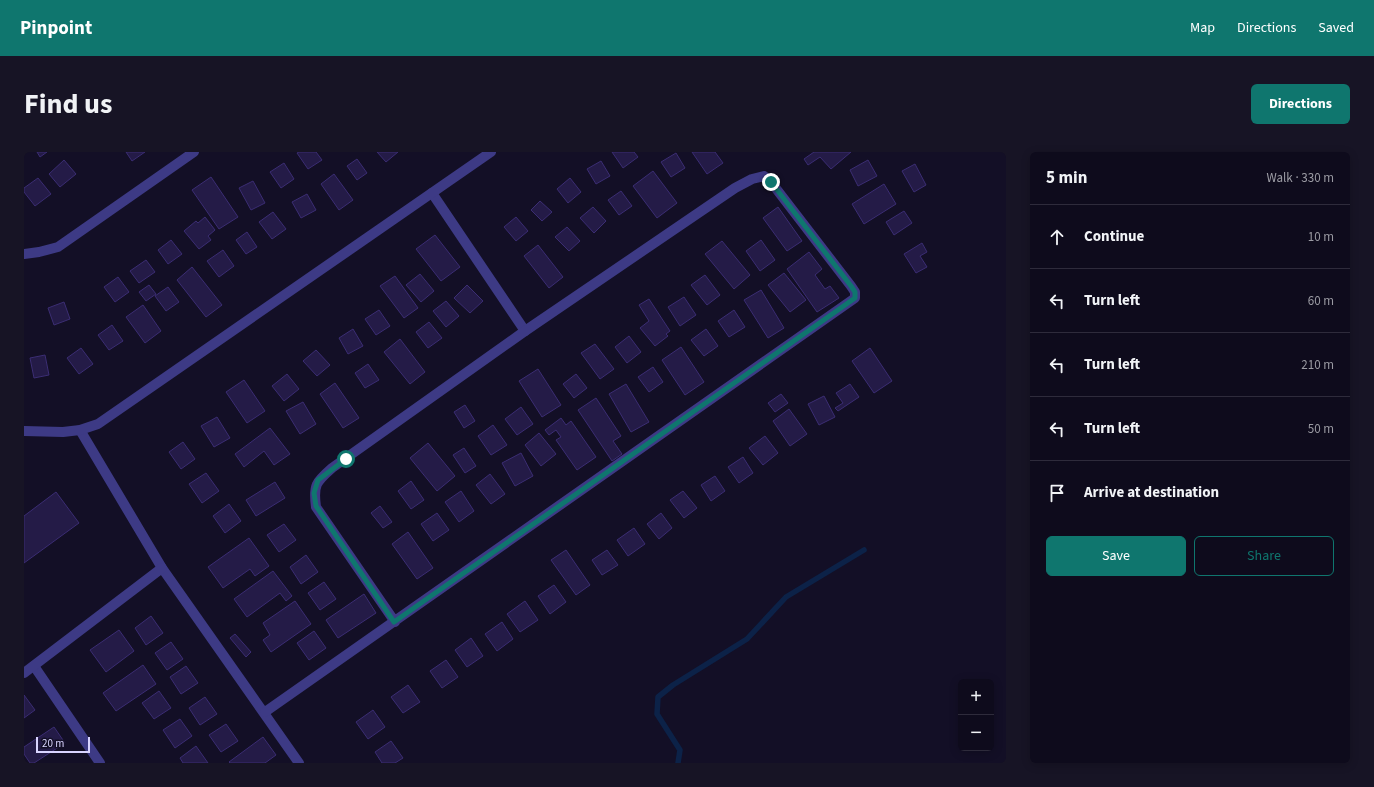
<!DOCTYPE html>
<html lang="en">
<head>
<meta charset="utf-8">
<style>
	body { margin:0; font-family:"Source Sans 3",sans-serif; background:#171425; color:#f1f3f6 }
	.controls { position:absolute; right:12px; bottom:12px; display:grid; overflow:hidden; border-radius:6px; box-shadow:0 2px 10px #0003 }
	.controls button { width:36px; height:36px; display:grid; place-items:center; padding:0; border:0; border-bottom:1px solid #2e2b3b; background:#0e0b1c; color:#f1f3f6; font:20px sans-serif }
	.scale { position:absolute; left:12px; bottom:10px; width:54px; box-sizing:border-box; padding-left:4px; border:2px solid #d9d4ff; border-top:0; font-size:11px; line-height:14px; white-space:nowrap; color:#d9d4ff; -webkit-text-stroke:3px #130f26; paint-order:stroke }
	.stop { position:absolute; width:12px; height:12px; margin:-9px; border:3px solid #0f766e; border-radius:50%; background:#fff }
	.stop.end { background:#0f766e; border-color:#fff; box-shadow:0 1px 4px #0008 }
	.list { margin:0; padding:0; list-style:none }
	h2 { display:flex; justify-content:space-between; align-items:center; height:52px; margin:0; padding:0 16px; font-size:17px }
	h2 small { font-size:13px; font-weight:400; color:#9b9ba3 }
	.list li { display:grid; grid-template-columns:26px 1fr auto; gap:12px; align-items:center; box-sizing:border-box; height:64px; padding:0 16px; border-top:1px solid #2e2b3b }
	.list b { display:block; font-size:15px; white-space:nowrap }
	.list em { font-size:13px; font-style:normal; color:#9b9ba3 }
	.actions { display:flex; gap:8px; padding:12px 16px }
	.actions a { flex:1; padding:9px 0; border:1px solid #0f766e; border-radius:6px; text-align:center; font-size:14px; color:#0f766e }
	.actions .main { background:#0f766e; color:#fff }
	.icon { flex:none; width:22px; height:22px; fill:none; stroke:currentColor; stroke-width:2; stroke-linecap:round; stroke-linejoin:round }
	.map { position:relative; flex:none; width:982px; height:611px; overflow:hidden; border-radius:6px }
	header { display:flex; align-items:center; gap:24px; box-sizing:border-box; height:56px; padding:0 20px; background:#0f766e; color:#fff }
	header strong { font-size:19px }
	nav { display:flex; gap:22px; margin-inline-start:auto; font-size:14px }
	.intro { display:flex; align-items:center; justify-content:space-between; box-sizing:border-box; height:96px; padding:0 24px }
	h1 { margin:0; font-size:28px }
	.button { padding:10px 18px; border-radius:6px; background:#0f766e; color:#fff; font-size:14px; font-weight:700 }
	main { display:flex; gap:24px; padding:0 24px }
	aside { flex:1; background:#0e0b1c; border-radius:6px; box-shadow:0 2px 10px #0003 }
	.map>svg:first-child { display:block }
</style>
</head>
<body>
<header>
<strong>Pinpoint</strong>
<nav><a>Map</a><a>Directions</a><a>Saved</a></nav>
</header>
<div class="intro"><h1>Find us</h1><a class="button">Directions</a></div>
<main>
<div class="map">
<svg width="982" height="611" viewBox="0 0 982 611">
	<rect width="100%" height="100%" fill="#130f26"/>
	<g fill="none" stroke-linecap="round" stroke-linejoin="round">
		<path stroke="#0c2248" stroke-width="5.5" d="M 654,611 L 656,598 L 633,562 L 634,545 L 649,533 L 723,487 L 762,445 L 840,398"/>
	</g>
	<g fill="#241b47" stroke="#3b2d73">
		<path d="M 13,0 L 23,0 L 16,5 Z"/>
		<path d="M 102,0 L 121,0 L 108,9 Z"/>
		<path d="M 275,0 L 292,0 L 298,8 L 284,17 L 273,1 Z"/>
		<path d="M 353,0 L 374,0 L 362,10 Z"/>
		<path d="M 588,0 L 610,0 L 614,5 L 599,16 Z"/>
		<path d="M 668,0 L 691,0 L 699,11 L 683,22 Z"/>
		<path d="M 790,0 L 827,0 L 807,17 L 796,5 L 784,13 L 780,7 Z"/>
		<path d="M 652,1 L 661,16 L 647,25 L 637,10 Z"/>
		<path d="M 333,7 L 343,21 L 333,28 L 323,14 Z"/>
		<path d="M 40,8 L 52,22 L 36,35 L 25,22 Z"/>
		<path d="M 844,8 L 853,24 L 834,34 L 826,18 Z"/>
		<path d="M 577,9 L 586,24 L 572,32 L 563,17 Z"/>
		<path d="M 260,11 L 270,27 L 257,36 L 246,20 Z"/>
		<path d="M 891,12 L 902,33 L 890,40 L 878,19 Z"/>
		<path d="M 629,19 L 653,51 L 633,66 L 609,34 Z"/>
		<path d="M 310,22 L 329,48 L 315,58 L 297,32 Z"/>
		<path d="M 187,25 L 214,65 L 195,77 L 168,38 Z"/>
		<path d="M 14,26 L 27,42 L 11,54 L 0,40 L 0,36 Z"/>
		<path d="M 546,26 L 557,40 L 544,51 L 533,37 Z"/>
		<path d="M 229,29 L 241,51 L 227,58 L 215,36 Z"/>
		<path d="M 860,32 L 872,52 L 840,72 L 828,52 Z"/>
		<path d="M 597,39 L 608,54 L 595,63 L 584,48 Z"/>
		<path d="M 283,42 L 292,58 L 277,66 L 268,50 Z"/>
		<path d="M 516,49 L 528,60 L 518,69 L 507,58 Z"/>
		<path d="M 569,55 L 582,69 L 570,81 L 556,66 Z"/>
		<path d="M 754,55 L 778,89 L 763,99 L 739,66 Z"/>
		<path d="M 880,59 L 888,71 L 870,83 L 862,70 Z"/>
		<path d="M 249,60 L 262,77 L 248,87 L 235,70 Z"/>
		<path d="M 181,65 L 191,78 L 184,84 L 187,88 L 175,97 L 160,79 L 172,69 L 174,71 Z"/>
		<path d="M 492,65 L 504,79 L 492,89 L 480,75 Z"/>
		<path d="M 543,75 L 556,89 L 545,99 L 531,85 Z"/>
		<path d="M 223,80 L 233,95 L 222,102 L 212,88 Z"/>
		<path d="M 411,83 L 436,115 L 417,129 L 392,97 Z"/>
		<path d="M 147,88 L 158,102 L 144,112 L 134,98 Z"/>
		<path d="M 737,88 L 751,108 L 736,119 L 722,99 Z"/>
		<path d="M 698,89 L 726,123 L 710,137 L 681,102 Z"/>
		<path d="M 898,91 L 903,100 L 896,104 L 903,115 L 892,121 L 880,102 Z"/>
		<path d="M 514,93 L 539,125 L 525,136 L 500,104 Z"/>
		<path d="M 199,98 L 210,114 L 195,125 L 183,109 Z"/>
		<path d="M 785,100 L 798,117 L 791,123 L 801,137 L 806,134 L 815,146 L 793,160 L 763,117 Z"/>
		<path d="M 122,108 L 131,120 L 115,131 L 106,119 Z"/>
		<path d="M 168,115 L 198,153 L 182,165 L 153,128 Z"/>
		<path d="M 760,121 L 782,148 L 766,160 L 744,133 Z"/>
		<path d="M 396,122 L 410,139 L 397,150 L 382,133 Z"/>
		<path d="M 681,123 L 696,143 L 683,153 L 667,133 Z"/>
		<path d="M 371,124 L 394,156 L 380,166 L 356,134 Z"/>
		<path d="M 94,125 L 105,140 L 91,150 L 80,135 Z"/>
		<path d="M 125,133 L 132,142 L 122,149 L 115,140 Z"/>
		<path d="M 443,133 L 459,149 L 446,161 L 430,146 Z"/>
		<path d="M 144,135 L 155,150 L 142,159 L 131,144 Z"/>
		<path d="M 737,138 L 760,176 L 744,186 L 720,148 Z"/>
		<path d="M 660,145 L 672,163 L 656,174 L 644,155 Z"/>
		<path d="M 625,147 L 646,179 L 642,182 L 644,184 L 631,194 L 616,176 L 625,169 L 615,153 Z"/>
		<path d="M 422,149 L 435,164 L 422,175 L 409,159 Z"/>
		<path d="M 40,150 L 46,167 L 30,173 L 24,156 Z"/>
		<path d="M 119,153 L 137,179 L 121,191 L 102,165 Z"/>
		<path d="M 355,158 L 366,174 L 352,183 L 341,167 Z"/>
		<path d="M 710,158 L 721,175 L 705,185 L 694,169 Z"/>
		<path d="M 405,170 L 418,186 L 404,196 L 392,180 Z"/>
		<path d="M 88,173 L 99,189 L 85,198 L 74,183 Z"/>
		<path d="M 329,177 L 339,194 L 324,202 L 315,186 Z"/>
		<path d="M 682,177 L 694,194 L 680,204 L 667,188 Z"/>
		<path d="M 605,184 L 617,200 L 603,211 L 591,195 Z"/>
		<path d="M 376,187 L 401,220 L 386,232 L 360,200 Z"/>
		<path d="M 571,192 L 590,217 L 576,227 L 557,201 Z"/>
		<path d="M 657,195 L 680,230 L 661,243 L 638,208 Z"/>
		<path d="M 57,196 L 69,212 L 55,222 L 43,206 Z"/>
		<path d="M 846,196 L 868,229 L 850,241 L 828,209 Z"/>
		<path d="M 292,198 L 306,213 L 293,224 L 279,209 Z"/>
		<path d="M 21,203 L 25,223 L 10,226 L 6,206 Z"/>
		<path d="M 344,212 L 355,228 L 341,236 L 331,221 Z"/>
		<path d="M 629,215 L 639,230 L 625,240 L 614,225 Z"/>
		<path d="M 514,217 L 537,253 L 518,265 L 495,229 Z"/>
		<path d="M 263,222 L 275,237 L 260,249 L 248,234 Z"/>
		<path d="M 552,222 L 563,236 L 550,246 L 539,232 Z"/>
		<path d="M 220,228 L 241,259 L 223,271 L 202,240 Z"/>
		<path d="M 311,231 L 335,266 L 319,276 L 296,242 Z"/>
		<path d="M 602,232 L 625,270 L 607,280 L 585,242 Z"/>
		<path d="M 826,232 L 835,245 L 814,259 L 811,256 L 819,251 L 812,241 Z"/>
		<path d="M 757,242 L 764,251 L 751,260 L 744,251 Z"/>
		<path d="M 800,244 L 811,265 L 795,273 L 784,252 Z"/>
		<path d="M 572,246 L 597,284 L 589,289 L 598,302 L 588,309 L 554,258 Z"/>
		<path d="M 279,250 L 292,272 L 276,282 L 262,259 Z"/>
		<path d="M 441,253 L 451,269 L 440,276 L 430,260 Z"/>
		<path d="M 497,255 L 509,272 L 493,283 L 481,267 Z"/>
		<path d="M 765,257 L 783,282 L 766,294 L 749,269 Z"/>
		<path d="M 193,265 L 206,286 L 190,295 L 177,274 Z"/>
		<path d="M 537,266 L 542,273 L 547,269 L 572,305 L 553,318 L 532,288 L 537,285 L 532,278 L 525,283 L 521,278 Z"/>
		<path d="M 469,273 L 483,293 L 467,303 L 454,284 Z"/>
		<path d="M 246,276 L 266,302 L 250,313 L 240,299 L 220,315 L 211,302 Z"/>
		<path d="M 515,281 L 532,302 L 517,314 L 501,293 Z"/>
		<path d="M 741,284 L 754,301 L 739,313 L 725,296 Z"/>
		<path d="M 159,290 L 171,307 L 157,317 L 145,300 Z"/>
		<path d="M 404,291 L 431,324 L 413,339 L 386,306 Z"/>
		<path d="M 440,296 L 452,314 L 441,321 L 429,303 Z"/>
		<path d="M 497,301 L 509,324 L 491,334 L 478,311 Z"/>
		<path d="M 719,305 L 729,321 L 715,331 L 704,315 Z"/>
		<path d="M 182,321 L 195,339 L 178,351 L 165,332 Z"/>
		<path d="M 466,322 L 481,342 L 467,352 L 452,333 Z"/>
		<path d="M 691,324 L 701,339 L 687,349 L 677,333 Z"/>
		<path d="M 387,329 L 400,348 L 387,357 L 374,339 Z"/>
		<path d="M 251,330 L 261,346 L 232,364 L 222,348 Z"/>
		<path d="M 437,339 L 450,359 L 435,370 L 421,350 Z"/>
		<path d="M 659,339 L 673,356 L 660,366 L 646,348 Z"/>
		<path d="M 32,340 L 55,371 L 0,411 L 0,364 Z"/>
		<path d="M 205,352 L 217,369 L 201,381 L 189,364 Z"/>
		<path d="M 356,354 L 368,370 L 359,376 L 347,361 Z"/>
		<path d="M 413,361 L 425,378 L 409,389 L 397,372 Z"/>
		<path d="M 637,361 L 648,376 L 635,387 L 623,372 Z"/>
		<path d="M 260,372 L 272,388 L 255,400 L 243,383 Z"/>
		<path d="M 610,376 L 621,392 L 604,404 L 593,388 Z"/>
		<path d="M 384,380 L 409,416 L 393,427 L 368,392 Z"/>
		<path d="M 225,386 L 245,414 L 231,424 L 226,417 L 199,436 L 184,415 Z"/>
		<path d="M 542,398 L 566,433 L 552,443 L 527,408 Z"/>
		<path d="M 583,398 L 594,413 L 578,423 L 568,408 Z"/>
		<path d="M 282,403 L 294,420 L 277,432 L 266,415 Z"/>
		<path d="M 249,419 L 268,444 L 262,449 L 256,441 L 223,465 L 210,447 Z"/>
		<path d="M 300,430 L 312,447 L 296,458 L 284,441 Z"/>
		<path d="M 530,433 L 542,450 L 526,462 L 514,444 Z"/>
		<path d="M 340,442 L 352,461 L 314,486 L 302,468 Z"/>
		<path d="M 271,449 L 287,472 L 247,500 L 239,488 L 246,483 L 239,471 Z"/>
		<path d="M 501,449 L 514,468 L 496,480 L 483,462 Z"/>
		<path d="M 127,464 L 139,481 L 122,493 L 111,476 Z"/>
		<path d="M 478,470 L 489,487 L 473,499 L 461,482 Z"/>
		<path d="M 95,478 L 110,499 L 82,520 L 66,498 Z"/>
		<path d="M 290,479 L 302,496 L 285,508 L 273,491 Z"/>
		<path d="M 211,482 L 227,500 L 222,505 L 206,486 Z"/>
		<path d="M 447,486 L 459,504 L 443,515 L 431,498 Z"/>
		<path d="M 147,490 L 159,507 L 143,518 L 131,501 Z"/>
		<path d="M 422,508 L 434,525 L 418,536 L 406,519 Z"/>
		<path d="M 119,513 L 132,532 L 92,559 L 79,541 Z"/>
		<path d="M 162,514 L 174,531 L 157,542 L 146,525 Z"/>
		<path d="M 384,533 L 396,550 L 379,561 L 367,545 Z"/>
		<path d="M 135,539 L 147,556 L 130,567 L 118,551 Z"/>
		<path d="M 0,543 L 11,558 L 0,566 Z"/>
		<path d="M 181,545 L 193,562 L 176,573 L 165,556 Z"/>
		<path d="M 349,558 L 361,575 L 344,587 L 332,570 Z"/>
		<path d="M 156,567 L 168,584 L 151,596 L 139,578 Z"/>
		<path d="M 202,572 L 214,589 L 197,600 L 185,583 Z"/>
		<path d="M 30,575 L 41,591 L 10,611 L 6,611 L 0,602 L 0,595 Z"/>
		<path d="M 239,585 L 252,603 L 241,611 L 206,611 L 205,610 Z"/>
		<path d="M 367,589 L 379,606 L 371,611 L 358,611 L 351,600 Z"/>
		<path d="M 172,594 L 184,611 L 159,611 L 156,606 Z"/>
	</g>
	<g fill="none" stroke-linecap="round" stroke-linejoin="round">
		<g stroke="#3d3a85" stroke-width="10">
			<path d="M 408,41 L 501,179"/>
			<path d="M 0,102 L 15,100 L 34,95 L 170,0"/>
			<path d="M 56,278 L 138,416 L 275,611"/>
			<path d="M 0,279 L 39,280 L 56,278 L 74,272 L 467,0"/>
			<path d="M 10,514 L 76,611"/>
			<path d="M 0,521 L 138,416"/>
			<path d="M 241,560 L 831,146 L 831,140 L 827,134 L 747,30 L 740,24 L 728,27 L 711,36 L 501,179 L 308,316 C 292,330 289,333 292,355 L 371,470"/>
		</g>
	</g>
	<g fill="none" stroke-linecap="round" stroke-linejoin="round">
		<path stroke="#0f766e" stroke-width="5" d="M 322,307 L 294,328 L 290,341 L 292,354 L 370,470 L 831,146 L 831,140 L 827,134 L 747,30"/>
	</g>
</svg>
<div class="controls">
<button>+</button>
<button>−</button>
</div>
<div class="scale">20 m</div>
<div class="stop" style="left:322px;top:307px"></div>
<div class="stop end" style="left:747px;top:30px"></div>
</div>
<aside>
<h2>5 min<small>Walk · 330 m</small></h2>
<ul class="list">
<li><svg class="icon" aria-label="ahead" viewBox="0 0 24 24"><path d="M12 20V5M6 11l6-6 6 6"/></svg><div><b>Continue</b></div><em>10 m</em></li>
<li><svg class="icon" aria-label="left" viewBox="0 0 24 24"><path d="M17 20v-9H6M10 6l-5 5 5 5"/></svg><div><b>Turn left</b></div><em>60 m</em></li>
<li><svg class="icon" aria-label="left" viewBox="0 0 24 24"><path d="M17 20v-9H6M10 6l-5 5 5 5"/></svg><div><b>Turn left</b></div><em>210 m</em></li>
<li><svg class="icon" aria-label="left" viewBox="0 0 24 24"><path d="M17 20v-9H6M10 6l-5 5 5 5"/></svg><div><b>Turn left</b></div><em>50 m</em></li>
<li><svg class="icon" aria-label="arrive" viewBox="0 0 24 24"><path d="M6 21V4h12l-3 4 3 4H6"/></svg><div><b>Arrive at destination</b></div></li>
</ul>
<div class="actions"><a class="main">Save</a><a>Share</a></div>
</aside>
</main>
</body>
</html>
